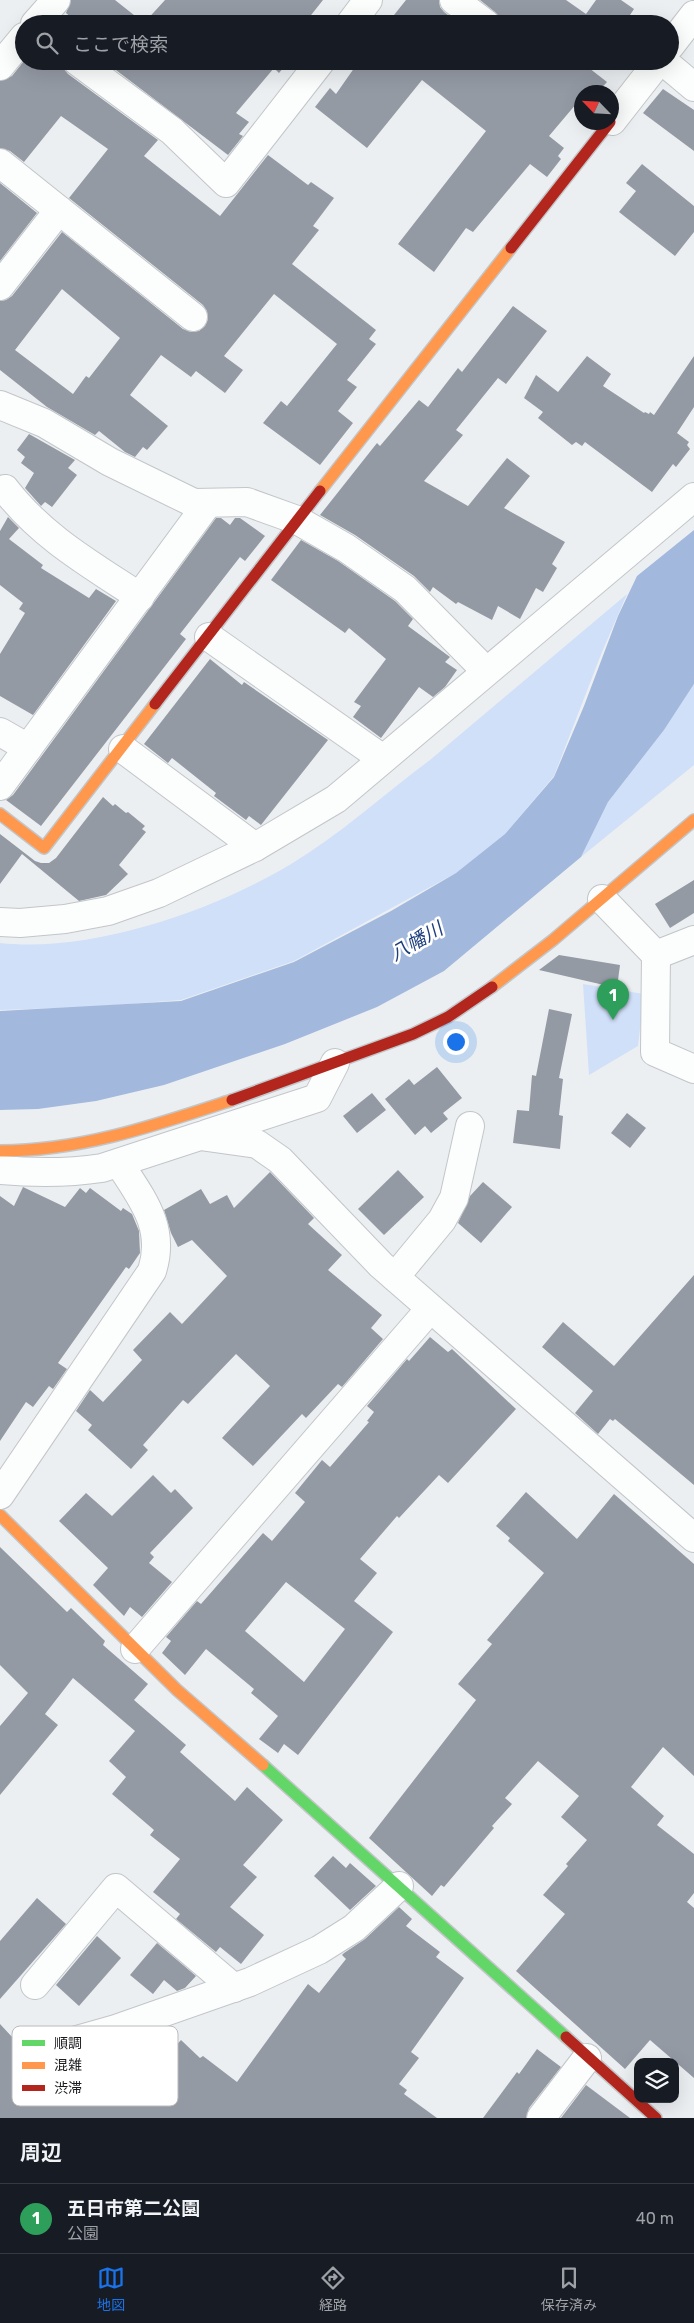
<!DOCTYPE html>
<html lang="ja">
<head>
<meta charset="utf-8">
<style>
	body { margin:0; font-family:Rubik,"Noto Sans JP",sans-serif; background:#20242c; color:#f1f3f6 }
	.controls { position:absolute; right:15px; bottom:15px; display:grid; overflow:hidden; border-radius:10px; box-shadow:0 5px 20px #0002 }
	.controls button { width:45px; height:45px; display:grid; place-items:center; padding:0; border:0; border-bottom:1px solid #363941; background:#171b24; color:#f1f3f6; font:25px sans-serif }
	.compass { position:absolute; left:574px; top:85px; width:45px; height:45px; border-radius:50%; background:#171b24; box-shadow:0 5px 20px #0002; rotate:295deg }
	.you { position:absolute; left:455px; top:1041px; width:18px; height:18px; margin:-12px; border:4px solid #fff; border-radius:50%; background:#1a73e8; box-shadow:0 0 0 8px #1a73e833 }
	.badge { display:grid; place-items:center; width:32px; height:32px; border-radius:50%; background:#1a73e8; color:#fff; font-size:16px; font-weight:700 }
	.pin { position:absolute; translate:-50% -41px; filter:drop-shadow(0 1px 2px #0008) }
	.pin::after { content:''; position:absolute; top:26px; width:18px; height:15px; background:inherit; clip-path:polygon(0 0,100% 0,50% 100%) }
	.list { margin:0; padding:0; list-style:none }
	h2 { display:flex; justify-content:space-between; align-items:center; height:65px; margin:0; padding:0 20px; font-size:21px }
	h2 small { font-size:16px; font-weight:400; color:#9ea1a6 }
	.list li { display:grid; grid-template-columns:32px 1fr auto; gap:15px; align-items:center; box-sizing:border-box; height:70px; padding:0 20px; border-top:1px solid #363941 }
	.list b { display:block; font-size:19px; white-space:nowrap }
	.list p { margin:0; font-size:16px; white-space:nowrap; color:#9ea1a6 }
	.list em { font-size:16px; font-style:normal; color:#9ea1a6 }
	.icon { flex:none; width:28px; height:28px; fill:none; stroke:currentColor; stroke-width:2; stroke-linecap:round; stroke-linejoin:round }
	.map { position:relative; flex:none; width:694px; height:2118px; overflow:hidden }
	.search { position:absolute; background:#171b24; box-shadow:0 5px 20px #0002; left:15px; right:15px; top:15px; height:55px; display:flex; align-items:center; gap:12px; box-sizing:border-box; padding:0 18px; border-radius:28px; color:#9ea1a6; font-size:19px }
	.sheet { height:135px; background:#171b24 }
	nav { display:flex; justify-content:space-around; align-items:center; box-sizing:border-box; height:70px; border-top:1px solid #363941; background:#171b24; font-size:14px; color:#9ea1a6 }
	nav a { display:grid; justify-items:center; gap:2px }
	nav .on { color:#1a73e8 }
	.map>svg:first-child { display:block }
</style>
</head>
<body>
<div class="map">
<svg width="694" height="2118" viewBox="0 0 694 2118">
	<rect width="100%" height="100%" fill="#eceff2"/>
	<g fill="#d0e0f8">
		<path d="M 627,594 L 602,652 L 554,776 L 505,834 L 456,873 L 294,961 L 181,1000 L 89,1007 L 0,1010 L 0,943 C 92,953 213,911 291,864 C 341,834 384,794 430,760 Z"/>
		<path d="M 694,684 L 694,765 L 581,857 L 608,802 L 664,730 Z"/>
		<path d="M 583,984 L 644,994 L 638,1046 L 589,1075 Z"/>
	</g>
	<path fill="#a3b8dd" d="M 694,530 L 694,684 L 664,730 L 608,802 L 581,857 L 444,971 L 377,1007 L 285,1044 L 164,1085 L 96,1101 L 38,1109 L 0,1110 L 0,1011 L 181,1001 L 294,962 L 391,911 L 456,873 L 505,834 L 554,777 L 584,706 L 618,616 L 637,576 Z"/>
	<g fill="#949aa4" fill-rule="evenodd">
		<path d="M 71,0 L 115,0 L 144,23 L 165,0 L 323,0 L 304,24 L 79,24 L 66,13 Z"/>
		<path d="M 406,0 L 439,0 L 440,7 L 444,12 L 456,21 L 455,24 L 394,24 L 390,20 Z"/>
		<path d="M 480,0 L 566,0 L 586,14 L 596,0 L 621,0 L 634,9 L 624,24 L 505,24 L 495,12 Z"/>
		<path d="M 24,61 L 62,61 L 63,68 L 68,74 L 158,140 L 144,156 L 220,216 L 268,155 L 308,185 L 311,182 L 334,198 L 313,226 L 319,230 L 292,264 L 376,330 L 369,339 L 376,344 L 347,380 L 357,387 L 338,411 L 353,423 L 320,465 L 263,423 L 281,401 L 287,406 L 337,344 L 274,294 L 224,356 L 243,370 L 225,393 L 196,371 L 191,377 L 161,355 L 130,395 L 168,426 L 147,450 L 143,447 L 135,457 L 125,452 L 99,431 L 95,435 L 47,407 L 0,370 L 0,301 L 6,300 L 12,296 L 62,232 L 183,329 L 191,332 L 199,331 L 205,326 L 208,319 L 207,311 L 203,305 L 69,198 L 108,149 L 61,116 L 24,162 L 10,151 L 0,148 L 0,81 L 12,76 ZM 62,289 L 120,338 L 89,378 L 86,376 L 73,394 L 15,350 Z"/>
		<path d="M 104,61 L 289,61 L 279,73 L 274,68 L 236,113 L 249,122 L 239,134 L 243,136 L 228,155 Z"/>
		<path d="M 366,61 L 580,61 L 607,82 L 598,92 L 582,92 L 582,97 L 549,136 L 564,148 L 558,156 L 561,159 L 547,177 L 530,164 L 473,232 L 466,228 L 434,272 L 398,244 L 486,131 L 422,80 L 367,148 L 315,107 L 330,88 L 336,94 L 357,64 L 361,68 Z"/>
		<path d="M 663,89 L 694,110 L 694,151 L 643,113 Z"/>
		<path d="M 642,164 L 694,206 L 694,232 L 675,256 L 619,212 L 636,191 L 626,183 Z"/>
		<path d="M 0,183 L 37,213 L 0,261 Z"/>
		<path d="M 513,306 L 547,331 L 506,384 L 498,378 L 456,430 L 463,435 L 424,481 L 468,506 L 507,458 L 530,476 L 504,508 L 565,542 L 552,564 L 557,568 L 543,592 L 536,588 L 520,619 L 498,606 L 492,620 L 458,602 L 456,604 L 433,587 L 430,592 L 414,576 L 355,535 L 320,515 L 377,443 L 380,446 L 419,400 L 428,407 L 458,368 L 462,372 Z"/>
		<path d="M 587,356 L 611,374 L 603,386 L 644,413 L 645,412 L 649,414 L 650,412 L 654,415 L 694,356 L 694,407 L 677,433 L 689,442 L 687,445 L 690,449 L 676,467 L 673,464 L 652,492 L 585,442 L 582,446 L 576,442 L 572,445 L 538,418 L 543,412 L 524,398 L 536,375 L 558,392 Z"/>
		<path d="M 29,434 L 75,460 L 68,468 L 77,475 L 52,507 L 45,502 L 41,506 L 25,488 L 34,473 L 21,463 L 25,457 L 17,450 Z"/>
		<path d="M 8,517 L 19,528 L 9,539 L 43,565 L 41,568 L 89,598 L 96,589 L 116,601 L 33,715 L 0,696 L 0,654 L 25,613 L 19,609 L 23,603 L 0,585 L 0,531 Z"/>
		<path d="M 216,518 L 221,518 L 230,525 L 235,518 L 240,518 L 265,536 L 245,561 L 240,557 L 180,634 L 186,639 L 41,826 L 6,800 L 13,795 Z"/>
		<path d="M 301,540 L 338,561 L 395,601 L 413,619 L 408,626 L 450,657 L 445,662 L 457,670 L 445,687 L 433,697 L 419,687 L 381,738 L 353,717 L 361,706 L 354,702 L 386,659 L 349,628 L 345,633 L 271,580 Z"/>
		<path d="M 210,659 L 242,685 L 244,682 L 328,740 L 261,825 L 249,816 L 246,820 L 214,796 L 216,793 L 172,758 L 168,763 L 144,744 Z"/>
		<path d="M 103,797 L 113,806 L 115,804 L 126,813 L 128,812 L 145,826 L 142,829 L 146,832 L 119,865 L 128,874 L 106,895 L 79,901 L 22,854 L 0,884 L 0,834 L 35,861 L 41,863 L 49,863 L 56,858 Z"/>
		<path d="M 694,880 L 694,913 L 670,928 L 655,904 Z"/>
		<path d="M 559,955 L 620,965 L 617,988 L 539,970 Z"/>
		<path d="M 549,1009 L 572,1014 L 559,1078 L 563,1079 L 559,1115 L 563,1116 L 560,1149 L 513,1143 L 517,1110 L 529,1111 L 532,1075 L 536,1076 Z"/>
		<path d="M 437,1067 L 462,1098 L 443,1113 L 448,1119 L 431,1133 L 425,1126 L 415,1135 L 385,1099 L 409,1079 L 414,1085 Z"/>
		<path d="M 372,1093 L 386,1110 L 357,1133 L 343,1116 Z"/>
		<path d="M 627,1113 L 646,1128 L 630,1148 L 611,1133 Z"/>
		<path d="M 398,1170 L 424,1197 L 384,1235 L 358,1209 Z"/>
		<path d="M 270,1172 L 314,1218 L 308,1224 L 342,1255 L 328,1270 L 382,1315 L 371,1328 L 383,1339 L 342,1387 L 338,1384 L 306,1418 L 302,1414 L 253,1466 L 222,1438 L 270,1386 L 236,1354 L 188,1404 L 183,1400 L 143,1445 L 148,1450 L 131,1469 L 88,1430 L 92,1425 L 76,1411 L 90,1390 L 103,1402 L 142,1360 L 133,1350 L 170,1312 L 182,1324 L 227,1276 L 192,1240 L 178,1247 L 171,1233 L 164,1210 L 201,1189 L 210,1204 L 227,1195 L 234,1208 Z"/>
		<path d="M 483,1182 L 512,1207 L 481,1243 L 458,1223 L 470,1196 Z"/>
		<path d="M 23,1187 L 65,1207 L 80,1188 L 86,1193 L 90,1188 L 121,1211 L 123,1208 L 132,1214 L 139,1231 L 140,1253 L 129,1269 L 126,1267 L 58,1363 L 67,1369 L 53,1389 L 49,1386 L 33,1407 L 26,1402 L 0,1441 L 0,1196 L 14,1206 Z"/>
		<path d="M 694,1275 L 694,1485 L 615,1419 L 613,1421 L 610,1419 L 598,1434 L 575,1413 L 593,1391 L 542,1347 L 563,1322 L 614,1366 Z"/>
		<path d="M 430,1337 L 448,1352 L 452,1349 L 516,1409 L 448,1483 L 439,1475 L 399,1518 L 397,1516 L 360,1559 L 377,1573 L 354,1601 L 393,1632 L 298,1755 L 284,1744 L 278,1753 L 259,1739 L 278,1716 L 251,1693 L 254,1689 L 206,1649 L 185,1675 L 162,1653 L 171,1641 L 166,1637 L 197,1601 L 201,1604 L 263,1533 L 272,1541 L 305,1502 L 295,1493 L 322,1460 L 330,1467 L 369,1422 L 367,1421 L 374,1412 L 367,1406 L 407,1359 L 409,1361 ZM 286,1582 L 345,1629 L 304,1682 L 245,1631 Z"/>
		<path d="M 153,1475 L 171,1493 L 175,1489 L 193,1508 L 150,1553 L 154,1557 L 149,1563 L 172,1582 L 142,1617 L 130,1607 L 124,1616 L 93,1585 L 108,1568 L 59,1521 L 86,1493 L 112,1516 Z"/>
		<path d="M 526,1492 L 577,1539 L 614,1494 L 694,1564 L 694,1776 L 663,1747 L 631,1787 L 664,1816 L 657,1825 L 694,1854 L 694,1893 L 687,1902 L 694,1908 L 694,2078 L 650,2040 L 625,2069 L 516,1971 L 565,1914 L 543,1895 L 568,1866 L 566,1864 L 587,1840 L 561,1817 L 579,1796 L 538,1761 L 505,1798 L 512,1804 L 492,1826 L 494,1828 L 444,1887 L 441,1885 L 432,1896 L 369,1838 L 476,1700 L 458,1684 L 492,1644 L 487,1640 L 544,1573 L 508,1541 L 510,1538 L 496,1526 Z"/>
		<path d="M 0,1547 L 67,1612 L 71,1608 L 105,1641 L 103,1645 L 148,1684 L 134,1700 L 186,1745 L 180,1752 L 235,1801 L 247,1787 L 283,1820 L 243,1865 L 257,1877 L 230,1907 L 264,1935 L 241,1964 L 220,1947 L 216,1952 L 176,1919 L 180,1914 L 153,1892 L 180,1859 L 150,1835 L 154,1830 L 112,1794 L 126,1777 L 109,1761 L 135,1731 L 73,1678 L 45,1714 L 58,1725 L 0,1795 L 0,1726 L 28,1693 L 0,1665 Z"/>
		<path d="M 333,1856 L 346,1868 L 350,1863 L 376,1886 L 350,1910 L 314,1876 Z"/>
		<path d="M 37,1898 L 66,1924 L 0,1999 L 0,1941 Z"/>
		<path d="M 399,1907 L 412,1919 L 406,1926 L 440,1952 L 436,1957 L 464,1978 L 411,2052 L 419,2058 L 399,2084 L 407,2090 L 404,2094 L 437,2118 L 0,2118 L 0,2024 L 54,2082 L 104,2048 L 118,2045 L 142,2083 L 181,2040 L 200,2058 L 203,2056 L 237,2082 L 308,1984 L 319,1993 L 346,1959 L 342,1955 L 344,1953 L 365,1939 Z"/>
		<path d="M 97,1936 L 121,1958 L 79,2006 L 56,1985 Z"/>
		<path d="M 157,1943 L 196,1976 L 185,1988 L 177,1991 L 164,1980 L 153,1994 L 130,1975 Z"/>
		<path d="M 537,2049 L 561,2067 L 529,2108 L 526,2118 L 483,2118 L 517,2072 L 519,2074 Z"/>
		<path d="M 586,2085 L 630,2118 L 561,2118 Z"/>
	</g>
	<g fill="none" stroke-linecap="round" stroke-linejoin="round">
		<defs>
			<g id="street">
				<path d="M 454,0 L 486,24"/>
				<path d="M 35,24 L 56,0"/>
				<path d="M 350,24 L 368,0"/>
				<path d="M 670,46 L 694,15"/>
				<path d="M 77,61 L 172,131 L 226,183 L 321,61"/>
				<path d="M 663,61 L 694,87"/>
				<path d="M 0,66 L 24,37"/>
				<path d="M 612,121 L 659,61"/>
				<path d="M 0,163 L 193,317"/>
				<path d="M 0,286 L 59,210"/>
				<path d="M 0,405 L 44,423 L 110,462 L 194,503 L 247,502 L 297,520 L 346,548 L 405,589 L 486,671"/>
				<path d="M 5,489 C 42,537 90,564 140,597"/>
				<path d="M 209,637 L 383,759"/>
				<path d="M 0,732 L 28,748"/>
				<path d="M 123,749 L 255,847"/>
				<path d="M 0,786 L 208,503"/>
				<path d="M 602,899 L 656,955 L 655,1052 L 694,1069"/>
				<path d="M 0,922 L 20,923 L 65,919 L 108,911 L 159,893 L 255,847 L 336,799 L 694,497"/>
				<path d="M 656,955 L 694,940"/>
				<path d="M 206,1134 L 317,1098 L 335,1063"/>
				<path d="M 0,1170 C 34,1173 69,1173 102,1168 L 200,1136 L 257,1144 L 280,1160 L 381,1265 L 694,1538"/>
				<path d="M 395,1277 L 442,1220 L 454,1198 L 470,1126"/>
				<path d="M 0,1495 L 152,1271 C 166,1227 142,1199 119,1163"/>
				<path d="M 135,1649 L 430,1309"/>
				<path d="M 35,1985 L 116,1888 L 234,1988"/>
				<path d="M 63,2044 L 116,2029 L 250,1982 L 319,1950 L 354,1928 L 399,1886"/>
				<path d="M 541,2118 L 587,2058"/>
			</g>
			<path id="fast" d="M 263,1765 L 566,2037"/>
			<g id="slow">
				<path d="M 320,491 L 511,248"/>
				<path d="M 0,814 L 44,848 L 155,704"/>
				<path d="M 492,987 L 553,940 L 694,820"/>
				<path d="M 0,1151 C 81,1151 156,1125 232,1100"/>
				<path d="M 0,1515 L 177,1690 L 263,1765"/>
			</g>
			<g id="jam">
				<path d="M 511,248 L 610,122"/>
				<path d="M 155,704 L 320,491"/>
				<path d="M 232,1100 L 413,1034 L 448,1017 L 492,987"/>
				<path d="M 566,2037 L 656,2118"/>
			</g>
		</defs>
		<use href="#street" stroke="#c3c6c8" stroke-width="30"/>
		<use href="#fast" stroke="#c3c6c8" stroke-width="14"/>
		<use href="#slow" stroke="#c3c6c8" stroke-width="14"/>
		<use href="#jam" stroke="#c3c6c8" stroke-width="14"/>
		<use href="#street" stroke="#fcfdfd" stroke-width="28"/>
		<use href="#fast" stroke="#63d668" stroke-width="11"/>
		<use href="#slow" stroke="#ff974d" stroke-width="11"/>
		<use href="#jam" stroke="#b3261e" stroke-width="11"/>
	</g>
	<g text-anchor="middle" stroke-width="5" stroke-linejoin="round" paint-order="stroke">
		<g font-size="19" font-style="italic" fill="#1d3f7c" stroke="#fff">
			<text transform="translate(416 941) rotate(-30)" y="7">八幡川</text>
		</g>
	</g>
	<rect x="12" y="2026" width="166" height="80" rx="8" fill="#fff" stroke="#babbbb" stroke-width="1"/>
	<rect x="22" y="2040" width="23" height="6" fill="#63d668"/>
	<rect x="22" y="2062" width="23" height="7" fill="#ff974d"/>
	<rect x="22" y="2085" width="23" height="6" fill="#b3261e"/>
	<g font-size="14" fill="#1a1b1d">
		<text x="54" y="2048">順調</text>
		<text x="54" y="2070">混雑</text>
		<text x="54" y="2093">渋滞</text>
	</g>
</svg>
<div class="controls">
<button><svg class="icon" aria-label="layers" viewBox="0 0 24 24"><path d="M12 4l9 5-9 5-9-5zM3 14l9 5 9-5"/></svg></button>
</div>
<svg class="compass" viewBox="-18 -18 36 36"><path d="M0-13l5 13h-10z" fill="#e53935"/><path d="M0 13l5-13h-10z" fill="#9ea1a6"/></svg>
<div class="you"></div>
<div class="pin badge" style="left:613px;top:1020px;background:#2e9e5b">1</div>
<div class="search"><svg class="icon" aria-label="search" viewBox="0 0 24 24"><circle cx="10" cy="10" r="6"/><path d="M15 15l6 6"/></svg>ここで検索</div>
</div>
<section class="sheet">
<h2>周辺<small></small></h2>
<ul class="list">
<li><span class="badge" style="background:#2e9e5b">1</span><div><b>五日市第二公園</b><p>公園</p></div><em>40 m</em></li>
</ul>
</section>
<nav>
<a class="on"><svg class="icon" aria-label="map" viewBox="0 0 24 24"><path d="M3 6l6-2 6 2 6-2v14l-6 2-6-2-6 2zM9 4v14M15 6v14"/></svg>地図</a>
<a><svg class="icon" aria-label="directions" viewBox="0 0 24 24"><path d="M12 3l9 9-9 9-9-9zM9 14v-3h6M13 9l2 2-2 2"/></svg>経路</a>
<a><svg class="icon" aria-label="saved" viewBox="0 0 24 24"><path d="M7 4h10v16l-5-4-5 4z"/></svg>保存済み</a>
</nav>
</body>
</html>
